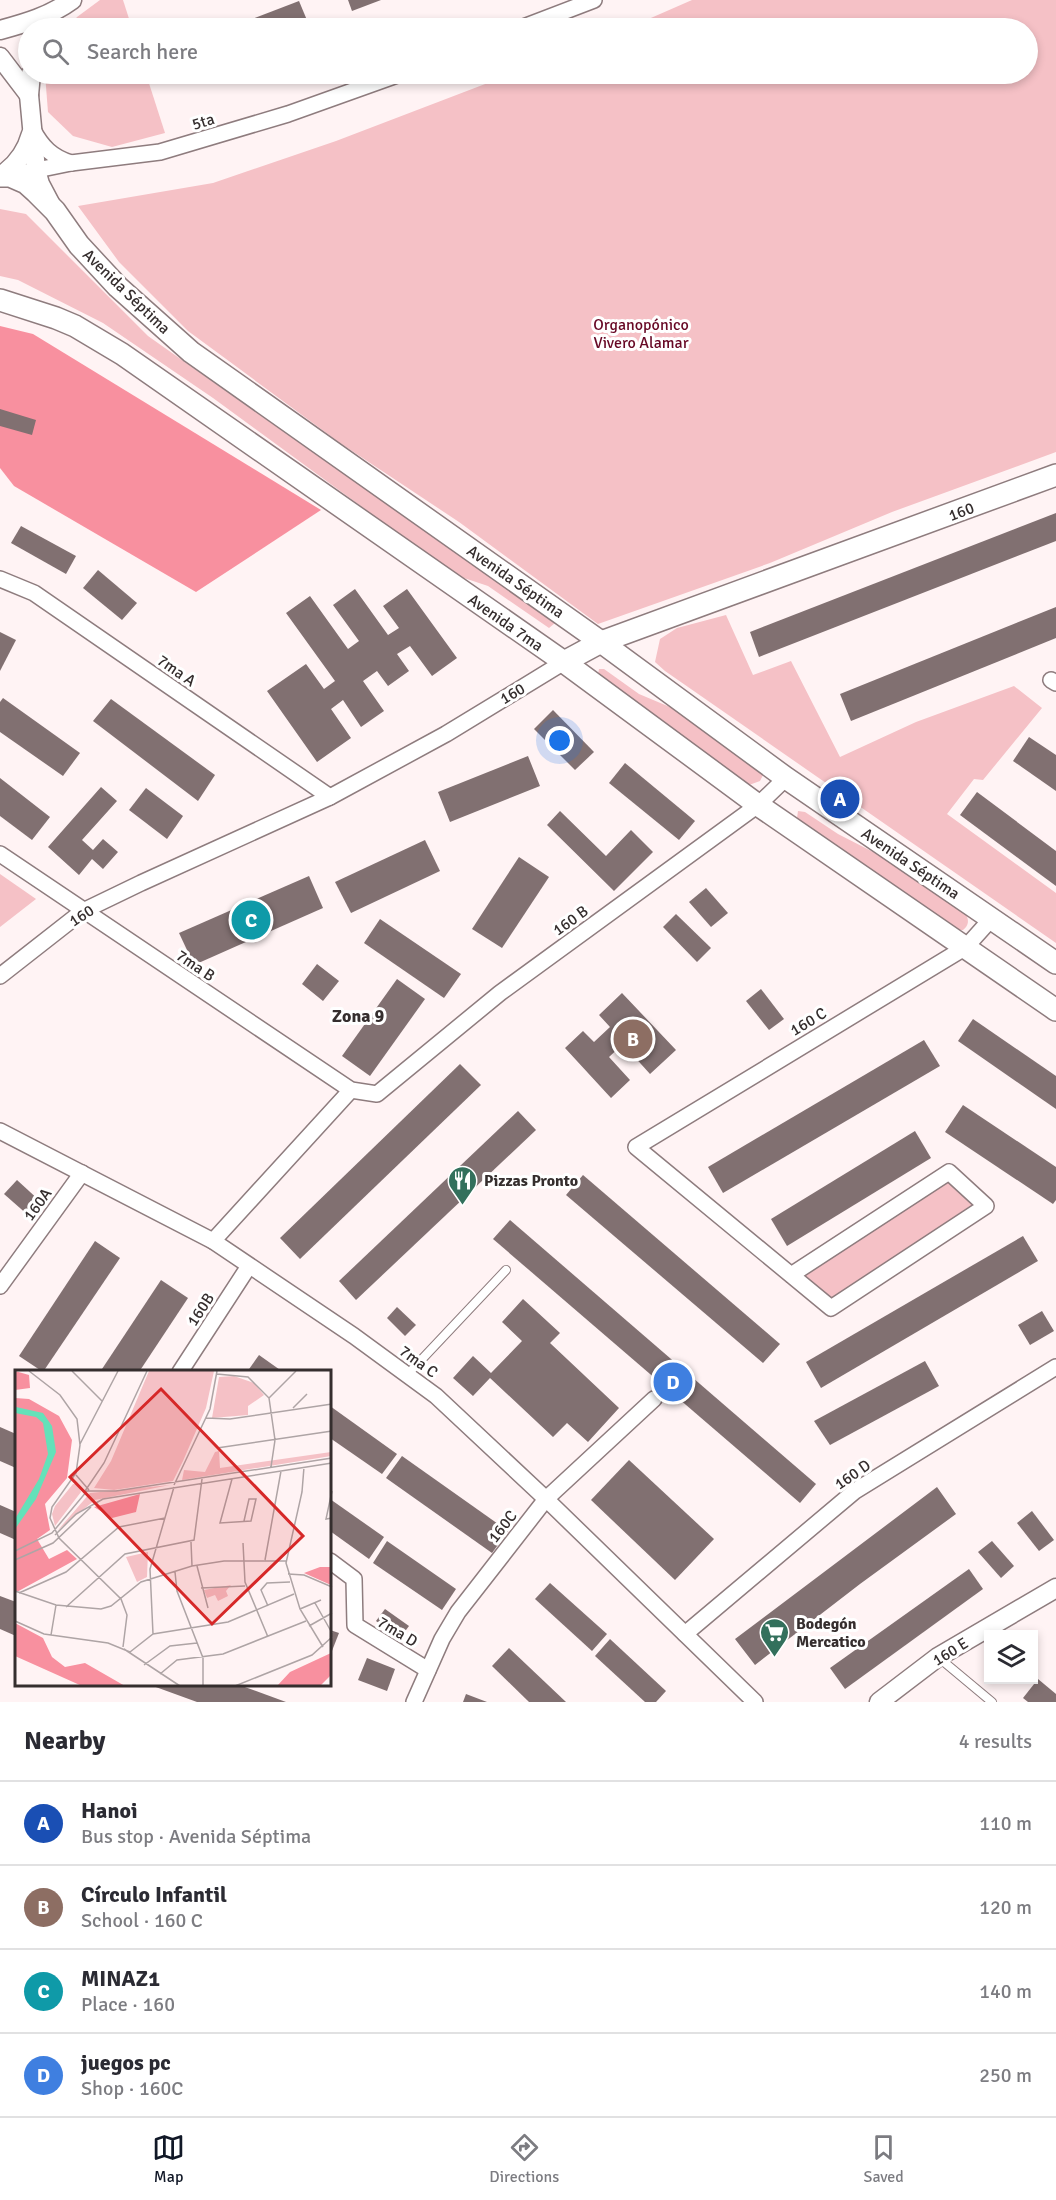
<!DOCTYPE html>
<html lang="en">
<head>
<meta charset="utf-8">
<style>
	body { margin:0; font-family:Signika,sans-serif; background:#f2f2f3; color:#2b2b33 }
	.controls { position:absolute; right:18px; bottom:18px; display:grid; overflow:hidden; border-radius:0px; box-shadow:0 3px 9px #0003 }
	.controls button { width:54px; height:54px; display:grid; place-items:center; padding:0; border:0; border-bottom:2px solid #e1e1e2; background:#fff; color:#2b2b33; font:30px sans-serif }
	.you { position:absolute; left:560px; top:741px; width:21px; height:21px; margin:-15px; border:4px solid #fff; border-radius:50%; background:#1a73e8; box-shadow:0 0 0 9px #1a73e833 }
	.badge { display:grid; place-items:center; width:39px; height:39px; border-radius:50%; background:#111827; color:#fff; font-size:20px; font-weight:700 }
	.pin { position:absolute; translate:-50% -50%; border:3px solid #fff; box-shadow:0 2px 6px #0006 }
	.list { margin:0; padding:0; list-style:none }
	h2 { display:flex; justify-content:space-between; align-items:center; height:78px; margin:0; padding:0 24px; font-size:26px }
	h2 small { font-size:20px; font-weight:400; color:#7c7c81 }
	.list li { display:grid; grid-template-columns:39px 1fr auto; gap:18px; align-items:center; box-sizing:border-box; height:84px; padding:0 24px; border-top:2px solid #e1e1e2 }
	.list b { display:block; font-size:22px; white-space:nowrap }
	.list p { margin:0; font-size:20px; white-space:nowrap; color:#7c7c81 }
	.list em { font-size:20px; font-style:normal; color:#7c7c81 }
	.icon { flex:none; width:33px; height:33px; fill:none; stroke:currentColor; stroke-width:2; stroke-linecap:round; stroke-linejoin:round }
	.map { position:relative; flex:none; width:1056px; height:1702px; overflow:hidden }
	.search { position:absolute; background:#fff; box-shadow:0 3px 9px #0003; left:18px; right:18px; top:18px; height:66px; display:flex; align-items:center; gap:15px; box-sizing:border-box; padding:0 21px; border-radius:33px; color:#7c7c81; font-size:22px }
	.sheet { height:414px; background:#fff }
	nav { display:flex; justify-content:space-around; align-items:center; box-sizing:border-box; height:84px; border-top:2px solid #e1e1e2; background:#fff; font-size:16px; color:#7c7c81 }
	nav a { display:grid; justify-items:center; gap:3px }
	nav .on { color:#111827 }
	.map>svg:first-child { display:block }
</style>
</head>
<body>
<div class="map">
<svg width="1056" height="1702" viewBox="0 0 1056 1702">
	<rect width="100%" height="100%" fill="#fff3f4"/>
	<g fill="#f5c1c6">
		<path d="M 100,0 L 123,0 L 132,28 L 68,28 L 77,17 Z"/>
		<path d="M 692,0 L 1056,0 L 1056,452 L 892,512 L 770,563 L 598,624 L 459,522 L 340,443 L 188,331 L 119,262 L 78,206 L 213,183 L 336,141 L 511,74 L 1028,74 L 1028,28 L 628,28 Z"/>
		<path d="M 45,74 L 146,74 L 165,133 L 112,147 L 73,136 L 48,112 Z"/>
		<path d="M 0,209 L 26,214 L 148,336 L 555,623 L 549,628 L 488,586 L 455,575 L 213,398 L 103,323 L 18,280 L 0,276 Z"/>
		<path d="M 726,615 L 753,675 L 791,661 L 840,757 L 916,722 L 1014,686 L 1042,708 L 983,780 L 974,779 L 947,814 L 1056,893 L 1056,943 L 665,671 L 655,662 L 660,639 L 677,628 Z"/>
		<path d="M 599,669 L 604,669 L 639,694 L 677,710 L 760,769 L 763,775 L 760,781 L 749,785 L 598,674 Z"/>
		<path d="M 798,811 L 805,812 L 838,834 L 879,855 L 966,914 C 969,921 969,925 963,930 L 957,930 L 801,822 L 797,818 Z"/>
		<path d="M 0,874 L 36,899 L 0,927 Z"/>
		<path d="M 949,1172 L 986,1206 L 831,1308 L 791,1275 Z"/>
	</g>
	<path fill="#f8909f" d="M 0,326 L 33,334 L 321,510 L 196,592 L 14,486 L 0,468 Z"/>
	<g fill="#817071">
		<path d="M 348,0 L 381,0 L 352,11 Z"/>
		<path d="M 299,1 L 309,25 L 299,28 L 229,28 Z"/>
		<path d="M 0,409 L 36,420 L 32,435 L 0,426 Z"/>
		<path d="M 1056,513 L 1056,541 L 759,657 L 750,632 Z"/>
		<path d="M 21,526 L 76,556 L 66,574 L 11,543 Z"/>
		<path d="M 98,570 L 137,603 L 122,620 L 83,588 Z"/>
		<path d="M 355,589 L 388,635 L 399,628 L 383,606 L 407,589 L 457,658 L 432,676 L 410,646 L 397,654 L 409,671 L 388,686 L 377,671 L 363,681 L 384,711 L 361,727 L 343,700 L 331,709 L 351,738 L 317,762 L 267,691 L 306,664 L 324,689 L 335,681 L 286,613 L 310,596 L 348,649 L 359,641 L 333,605 Z"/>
		<path d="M 1056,607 L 1056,638 L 851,721 L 840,694 Z"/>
		<path d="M 0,632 L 16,640 L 0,671 Z"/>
		<path d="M 3,698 L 80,753 L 63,776 L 0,732 L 0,702 Z"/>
		<path d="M 111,699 L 215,775 L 198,801 L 93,721 Z"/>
		<path d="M 553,710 L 594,752 L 575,770 L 534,729 Z"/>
		<path d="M 1029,737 L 1056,755 L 1056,791 L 1013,761 Z"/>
		<path d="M 528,756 L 540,786 L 450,822 L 438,792 Z"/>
		<path d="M 625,763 L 695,821 L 679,840 L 609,783 Z"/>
		<path d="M 0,778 L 50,817 L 32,840 L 0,816 Z"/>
		<path d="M 101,787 L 117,801 L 82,840 L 93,850 L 103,839 L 118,852 L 103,869 L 92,859 L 79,875 L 48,847 Z"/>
		<path d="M 146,788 L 183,816 L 167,839 L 129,810 Z"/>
		<path d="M 977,792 L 1056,851 L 1056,886 L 960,815 Z"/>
		<path d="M 560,811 L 606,856 L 631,830 L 653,852 L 614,891 L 547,825 Z"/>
		<path d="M 425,840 L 440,871 L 351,913 L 335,882 Z"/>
		<path d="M 519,857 L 549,877 L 502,948 L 472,929 Z"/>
		<path d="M 309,876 L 323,908 L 194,965 L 179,933 Z"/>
		<path d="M 706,888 L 728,913 L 711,927 L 689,902 Z"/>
		<path d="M 676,914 L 711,948 L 697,962 L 663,927 Z"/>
		<path d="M 380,919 L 461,974 L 444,998 L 364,943 Z"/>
		<path d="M 317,964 L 339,981 L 323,1001 L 302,984 Z"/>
		<path d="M 397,979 L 425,999 L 370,1076 L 342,1056 Z"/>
		<path d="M 761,989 L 784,1019 L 769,1030 L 746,1001 Z"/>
		<path d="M 622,993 L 676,1050 L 650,1074 L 623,1044 L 609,1057 L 630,1080 L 611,1098 L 565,1048 L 583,1031 L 594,1042 L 610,1027 L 599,1015 Z"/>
		<path d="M 973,1019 L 1056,1076 L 1056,1109 L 958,1041 Z"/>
		<path d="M 924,1040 L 940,1066 L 723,1193 L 708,1167 Z"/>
		<path d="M 460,1064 L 481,1085 L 300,1259 L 280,1238 Z"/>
		<path d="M 963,1105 L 1056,1167 L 1056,1200 L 1053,1204 L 945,1132 Z"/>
		<path d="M 518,1111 L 536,1130 L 356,1300 L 339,1281 Z"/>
		<path d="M 915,1131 L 931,1158 L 787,1246 L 771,1219 Z"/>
		<path d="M 583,1175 L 780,1344 L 763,1363 L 566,1195 Z"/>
		<path d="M 17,1180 L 41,1202 L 29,1216 L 4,1194 Z"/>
		<path d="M 510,1220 L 816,1484 L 800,1503 L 493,1239 Z"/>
		<path d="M 1023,1236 L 1038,1261 L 821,1388 L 806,1362 Z"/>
		<path d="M 95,1241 L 120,1258 L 43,1372 L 19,1356 Z"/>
		<path d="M 161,1280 L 188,1298 L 139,1372 L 100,1372 Z"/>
		<path d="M 523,1299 L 560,1333 L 550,1343 L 619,1408 L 588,1442 L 567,1423 L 553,1437 L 490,1378 L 473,1396 L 453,1378 L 473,1356 L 491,1373 L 522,1341 L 502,1322 Z"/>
		<path d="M 397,1307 L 416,1325 L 405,1336 L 387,1318 Z"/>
		<path d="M 1042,1311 L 1054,1331 L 1030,1345 L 1018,1325 Z"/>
		<path d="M 259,1355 L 283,1372 L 247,1372 Z"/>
		<path d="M 925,1361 L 939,1386 L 830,1445 L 814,1421 Z"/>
		<path d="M 330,1406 L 397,1454 L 382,1474 L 330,1438 Z"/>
		<path d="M 0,1427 L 16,1434 L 16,1468 L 0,1461 Z"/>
		<path d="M 402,1456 L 508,1531 L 492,1553 L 386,1478 Z"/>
		<path d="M 629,1460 L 714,1539 L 675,1580 L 591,1500 Z"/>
		<path d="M 937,1487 L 956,1514 L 860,1584 L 755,1665 L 735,1639 Z"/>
		<path d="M 330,1499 L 384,1537 L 369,1559 L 330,1531 Z"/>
		<path d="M 0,1505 L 16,1512 L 16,1540 L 0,1533 Z"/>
		<path d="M 1032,1511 L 1054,1540 L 1039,1551 L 1017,1523 Z"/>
		<path d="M 387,1541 L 456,1589 L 442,1610 L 373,1563 Z"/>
		<path d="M 992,1541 L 1014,1566 L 1001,1578 L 978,1552 Z"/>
		<path d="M 969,1569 L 983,1589 L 845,1689 L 830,1668 Z"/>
		<path d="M 550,1583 L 607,1634 L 592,1651 L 535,1599 Z"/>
		<path d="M 0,1596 L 16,1602 L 16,1636 L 0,1629 Z"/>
		<path d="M 385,1609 L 409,1626 L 400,1638 L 376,1621 Z"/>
		<path d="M 330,1630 L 339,1633 L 330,1656 Z"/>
		<path d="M 610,1639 L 666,1691 L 656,1702 L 645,1702 L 595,1656 Z"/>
		<path d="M 509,1648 L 566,1702 L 529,1702 L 492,1666 Z"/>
		<path d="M 367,1658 L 395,1669 L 387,1691 L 358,1680 Z"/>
		<path d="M 1038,1679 L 1056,1694 L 1056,1702 L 1028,1702 L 1023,1698 Z"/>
		<path d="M 153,1686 L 242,1686 L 286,1702 L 197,1702 Z"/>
		<path d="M 466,1694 L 487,1702 L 463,1702 Z"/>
	</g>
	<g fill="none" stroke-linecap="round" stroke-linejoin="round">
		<defs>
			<g id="service">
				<path d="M 407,1375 L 506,1270"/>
				<path d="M 938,1657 L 992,1702"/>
			</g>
			<g id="minor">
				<path d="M 521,28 L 594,0"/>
				<path d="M 33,130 C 42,147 52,157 71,163"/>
				<path d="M 27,172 L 71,163 L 160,152 L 288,114 L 400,74"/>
				<path d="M 0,579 L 34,593 L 330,797"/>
				<path d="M 1051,680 L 1056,683"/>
				<path d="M 0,854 L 351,1090 L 377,1094 L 500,993 L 758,805 L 786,778"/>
				<path d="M 0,976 L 83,911 L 141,883 L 330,797 L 446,734 L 564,662"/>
				<path d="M 0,1131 L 213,1241 L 354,1336 L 436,1396 L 546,1499 L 755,1702"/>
				<path d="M 213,1241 L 351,1090"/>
				<path d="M 791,1275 L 949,1172 L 986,1206 L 831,1308 L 636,1147 L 966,947 L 992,918"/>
				<path d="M 0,1286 L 82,1173"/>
				<path d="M 180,1372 L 249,1266"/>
				<path d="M 330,1561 L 354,1579 L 355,1625 L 428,1670"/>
				<path d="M 685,1634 L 855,1491 L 1056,1367"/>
				<path d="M 414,1702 L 442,1639 L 458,1612 L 546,1499 L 654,1399"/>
			</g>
			<g id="tertiary">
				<path d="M 0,30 C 26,23 50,16 72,0"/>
				<path d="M 0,57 L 29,95"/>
				<path d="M 31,74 L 29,95 L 36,170 L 40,184 L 50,203"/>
				<path d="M 0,176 C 16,166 26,152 31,134"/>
				<path d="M 879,1702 L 938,1657 L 1056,1588"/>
			</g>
			<g id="secondary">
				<path d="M 0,176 L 10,176 L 26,183 L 36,192 L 55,211 L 79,245 L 118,287 L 191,352 L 601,642 L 786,778 L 1056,963"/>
				<path d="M 0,300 L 56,318 L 75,326 L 122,354 L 564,662 L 758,805 L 1056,1010"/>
				<path d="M 564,662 L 601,642 L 1056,475"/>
			</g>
		</defs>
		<use href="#service" stroke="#8e7c7e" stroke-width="10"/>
		<use href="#minor" stroke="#8e7c7e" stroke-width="18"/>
		<use href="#tertiary" stroke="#8e7c7e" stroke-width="21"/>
		<use href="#secondary" stroke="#8e7c7e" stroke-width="24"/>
		<use href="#service" stroke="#fff" stroke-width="8"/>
		<use href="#minor" stroke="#fff" stroke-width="15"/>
		<use href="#tertiary" stroke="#fff" stroke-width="18"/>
		<use href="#secondary" stroke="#fff" stroke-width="21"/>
	</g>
	<defs>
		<symbol id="restaurant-pin" viewBox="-11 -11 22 30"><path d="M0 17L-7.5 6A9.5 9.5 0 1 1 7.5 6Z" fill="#33705c" stroke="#fff"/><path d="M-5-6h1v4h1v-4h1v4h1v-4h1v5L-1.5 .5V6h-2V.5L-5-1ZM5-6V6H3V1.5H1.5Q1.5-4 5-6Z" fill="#fff"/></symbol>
		<symbol id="supermarket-pin" viewBox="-11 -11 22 30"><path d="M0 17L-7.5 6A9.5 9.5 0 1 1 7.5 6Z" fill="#33705c" stroke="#fff"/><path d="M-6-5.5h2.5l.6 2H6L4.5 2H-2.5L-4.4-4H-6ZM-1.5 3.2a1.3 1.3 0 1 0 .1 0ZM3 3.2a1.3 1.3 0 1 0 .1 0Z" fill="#fff"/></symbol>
	</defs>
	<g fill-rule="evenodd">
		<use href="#restaurant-pin" x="446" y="1164" width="33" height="45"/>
		<use href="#supermarket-pin" x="758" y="1616" width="33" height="45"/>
	</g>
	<g text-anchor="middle" stroke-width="6" stroke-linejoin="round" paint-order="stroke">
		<g font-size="16" fill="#352e2e" stroke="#fff">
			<text transform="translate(203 121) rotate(-17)" y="6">5ta</text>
			<text transform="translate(127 291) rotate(44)" y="6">Avenida Séptima</text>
			<text transform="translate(961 511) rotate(-21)" y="6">160</text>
			<text transform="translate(516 581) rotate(35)" y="6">Avenida Séptima</text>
			<text transform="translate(506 622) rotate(35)" y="6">Avenida 7ma</text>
			<text transform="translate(177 670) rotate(35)" y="6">7ma A</text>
			<text transform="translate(512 693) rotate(-31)" y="6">160</text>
			<text transform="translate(911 863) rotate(34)" y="6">Avenida Séptima</text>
			<text transform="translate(81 915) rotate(-33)" y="6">160</text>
			<text transform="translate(570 920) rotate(-36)" y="6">160 B</text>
			<text transform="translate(196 965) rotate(34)" y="6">7ma B</text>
			<text transform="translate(808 1021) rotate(-31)" y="6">160 C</text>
			<text transform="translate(37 1204) rotate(-54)" y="6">160A</text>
			<text transform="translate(200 1309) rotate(-57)" y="6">160B</text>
			<text transform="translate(419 1361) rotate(36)" y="6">7ma C</text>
			<text transform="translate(852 1474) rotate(-35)" y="6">160 D</text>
			<text transform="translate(502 1526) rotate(-52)" y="6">160C</text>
			<text transform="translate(398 1631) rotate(31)" y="6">7ma D</text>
			<text transform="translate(950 1651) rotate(-32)" y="6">160 E</text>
		</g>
		<g font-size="16" fill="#670825" stroke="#fff">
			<text x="641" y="330">Organopónico<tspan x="641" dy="18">Vivero Alamar</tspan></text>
		</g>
		<g font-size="16" font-weight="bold" fill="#352e2e" stroke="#fff" text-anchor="start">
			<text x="484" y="1186">Pizzas Pronto</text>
			<text x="796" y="1629">Bodegón<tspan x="796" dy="18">Mercatico</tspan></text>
		</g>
		<g font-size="18" font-weight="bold" fill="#352e2e" stroke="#fff">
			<text x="358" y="1022">Zona 9</text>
		</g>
	</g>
	<g transform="translate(15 1370)">
		<rect width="316" height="316" fill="#fff3f4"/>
		<path d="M 134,1 L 199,1 L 191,38 L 168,91 L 158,111 L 99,120 L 79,118 L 96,91 ZM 219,6 L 239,13 L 249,25 L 233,36 L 233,45 L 197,48 L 204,7 ZM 204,81 L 205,98 L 316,82 L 316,86 L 167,110 L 169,100 L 190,102 L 200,82 ZM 58,114 L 63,114 L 66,122 L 40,156 L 37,144 L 40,136 ZM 155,115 L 80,130 L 43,160 L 75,123 ZM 133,182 L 132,207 L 122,212 L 111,187 ZM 216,215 L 211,221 L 213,226 L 203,231 L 200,225 L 192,228 L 189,220 Z" fill="#f5c1c6"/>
		<path d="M 0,1 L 14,5 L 15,18 L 0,20 ZM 0,28 L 14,29 L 44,46 L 57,70 L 52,108 L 30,134 L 35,160 L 22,169 L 34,189 L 52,180 L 62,189 L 0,223 ZM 125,124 L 121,142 L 97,148 L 79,137 ZM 305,197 L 316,197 L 316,215 L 289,203 ZM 0,253 L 28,268 L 37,287 L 50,297 L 70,293 L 110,316 L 67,316 L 0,286 ZM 316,283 L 316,305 L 305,316 L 262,316 L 275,302 Z" fill="#f8909f"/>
		<path d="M 1,37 L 28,43 L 37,56 L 41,82 L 21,129 L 0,159 L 0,149 L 24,109 L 33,84 L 28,53 L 21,47 L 0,43 Z" fill="#64e1b9"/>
		<path fill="none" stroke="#aea4a5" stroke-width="1.5" d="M 14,1 L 45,25 L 62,49 L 65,75 L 61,103 L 37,137 L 35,148 L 44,168 L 106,229 L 112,245 L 108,277M 57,1 L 87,31M 202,4 L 233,7 L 254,28 L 260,70 L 256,97M 254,28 L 281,1M 278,38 L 292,24M 191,48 L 215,49 L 317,34M 65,74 L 103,1M 202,78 L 317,61M 289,97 L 287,122 L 271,193 L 285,239 L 308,277M 61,105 L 74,120M 217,109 L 205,153 L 236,151 L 241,129 L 234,129 L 229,151M 159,115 L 195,39 L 202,1M 70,121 L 89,93 L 132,1M 317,121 L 311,149 L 317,148M 40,165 L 61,144 L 88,129 L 317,93M 176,172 L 177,196M 228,173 L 230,212 L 253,267M 0,181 L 37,163 L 72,121 L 101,121 L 317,88M 0,190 L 38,173 L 76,137M 250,190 L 266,101M 182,196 L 193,238M 160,202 L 162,221 L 188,288 L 188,316M 273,204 L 289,205 L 317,217M 186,218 L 230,216M 0,221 L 41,235 L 86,239 L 96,236 L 126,212 L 177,196 L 209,191 L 271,191M 4,223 L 51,202 L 104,157 L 150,148M 300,233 L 317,263M 253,236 L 246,220 L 252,213 L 275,212M 51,237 L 110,184 L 179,170 L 187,109M 285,239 L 306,230M 0,251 L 29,264 L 93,273 L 115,282M 294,256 L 317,243M 138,264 L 135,199 L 159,117M 36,265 L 41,235M 109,279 L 165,316M 115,282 L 138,264 L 213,252 L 279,224M 129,295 L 155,276 L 182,273M 145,304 L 162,290 L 208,284 L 291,251M 220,316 L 297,285 L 317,267"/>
		<path fill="#d62828" fill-opacity="0.15" stroke="#d62828" stroke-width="3" d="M 146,19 L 288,166 L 197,254 L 55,107 Z"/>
		<rect width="316" height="316" fill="none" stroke="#352e2e" stroke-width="3"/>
	</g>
</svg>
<div class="controls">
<button><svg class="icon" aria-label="layers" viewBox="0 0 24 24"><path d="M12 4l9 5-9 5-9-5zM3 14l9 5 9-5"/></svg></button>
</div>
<div class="you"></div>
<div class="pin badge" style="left:840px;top:799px;background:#1a4fb4">A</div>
<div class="pin badge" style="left:633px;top:1039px;background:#8d6e63">B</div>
<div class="pin badge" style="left:251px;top:920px;background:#0f9aa8">C</div>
<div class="pin badge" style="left:673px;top:1382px;background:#3f7fe0">D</div>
<div class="search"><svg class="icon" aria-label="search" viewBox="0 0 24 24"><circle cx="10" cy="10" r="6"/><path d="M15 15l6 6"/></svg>Search here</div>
</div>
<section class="sheet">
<h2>Nearby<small>4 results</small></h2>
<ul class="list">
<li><span class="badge" style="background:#1a4fb4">A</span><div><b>Hanoi</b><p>Bus stop · Avenida Séptima</p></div><em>110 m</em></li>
<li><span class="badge" style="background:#8d6e63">B</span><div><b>Círculo Infantil</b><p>School · 160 C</p></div><em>120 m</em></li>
<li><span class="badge" style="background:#0f9aa8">C</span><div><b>MINAZ1</b><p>Place · 160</p></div><em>140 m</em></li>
<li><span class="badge" style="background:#3f7fe0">D</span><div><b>juegos pc</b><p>Shop · 160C</p></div><em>250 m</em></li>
</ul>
</section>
<nav>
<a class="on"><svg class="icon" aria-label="map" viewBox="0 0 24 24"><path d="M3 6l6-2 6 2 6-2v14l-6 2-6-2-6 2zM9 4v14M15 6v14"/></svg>Map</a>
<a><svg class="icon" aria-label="directions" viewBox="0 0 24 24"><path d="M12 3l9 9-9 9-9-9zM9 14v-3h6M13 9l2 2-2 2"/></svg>Directions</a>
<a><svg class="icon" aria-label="saved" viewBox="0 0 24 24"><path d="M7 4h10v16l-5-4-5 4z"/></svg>Saved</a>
</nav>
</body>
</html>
